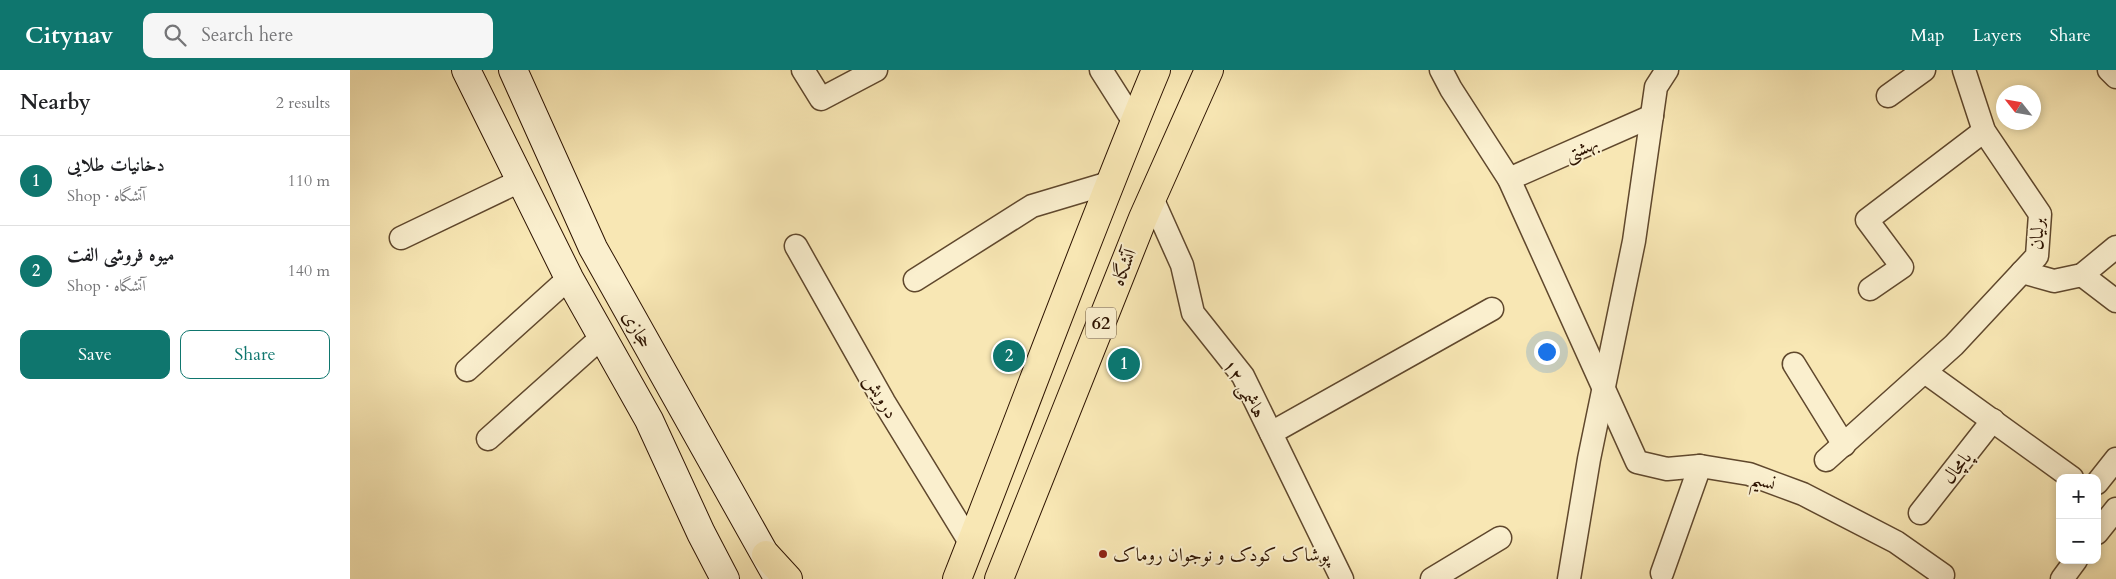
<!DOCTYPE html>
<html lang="en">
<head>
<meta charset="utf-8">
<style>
	body { margin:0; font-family:Cardo,Amiri,serif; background:#f6f6f6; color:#202124 }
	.controls { position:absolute; right:15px; bottom:15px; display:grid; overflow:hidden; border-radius:10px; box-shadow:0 2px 8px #0003 }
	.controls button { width:45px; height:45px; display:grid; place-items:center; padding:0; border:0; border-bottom:1px solid #e0e0e0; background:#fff; color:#202124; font:25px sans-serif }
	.compass { position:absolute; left:1646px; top:15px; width:45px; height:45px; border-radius:50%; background:#fff; box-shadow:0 2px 8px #0003; rotate:301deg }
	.you { position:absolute; left:1196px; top:281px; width:18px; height:18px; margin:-12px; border:4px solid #fff; border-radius:50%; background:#1a73e8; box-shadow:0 0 0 8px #1a73e833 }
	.badge { display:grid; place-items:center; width:32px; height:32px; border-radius:50%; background:#0f766e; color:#fff; font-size:16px; font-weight:700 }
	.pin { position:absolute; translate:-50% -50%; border:2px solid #fff; box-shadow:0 1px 5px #0006 }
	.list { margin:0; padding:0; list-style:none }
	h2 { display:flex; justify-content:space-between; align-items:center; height:65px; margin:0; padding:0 20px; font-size:21px }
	h2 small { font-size:16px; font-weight:400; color:#757577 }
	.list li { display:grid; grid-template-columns:32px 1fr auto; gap:15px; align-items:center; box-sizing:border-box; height:90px; padding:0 20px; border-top:1px solid #e0e0e0 }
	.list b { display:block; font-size:19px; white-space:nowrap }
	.list p { margin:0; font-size:16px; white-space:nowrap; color:#757577 }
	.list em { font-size:16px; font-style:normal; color:#757577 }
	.actions { display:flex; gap:10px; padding:15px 20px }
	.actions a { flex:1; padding:11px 0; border:1px solid #0f766e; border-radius:10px; text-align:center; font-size:18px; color:#0f766e }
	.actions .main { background:#0f766e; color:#fff }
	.icon { flex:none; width:28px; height:28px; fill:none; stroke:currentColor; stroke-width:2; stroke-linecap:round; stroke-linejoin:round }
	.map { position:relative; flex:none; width:1766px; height:509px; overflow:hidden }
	header { display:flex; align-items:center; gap:30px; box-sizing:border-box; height:70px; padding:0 25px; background:#0f766e; color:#fff }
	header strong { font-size:24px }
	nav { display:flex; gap:28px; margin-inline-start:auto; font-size:18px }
	.search { width:350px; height:45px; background:#f6f6f6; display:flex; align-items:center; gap:12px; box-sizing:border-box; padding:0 18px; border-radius:10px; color:#757577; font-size:19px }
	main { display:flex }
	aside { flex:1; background:#fff }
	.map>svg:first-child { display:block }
</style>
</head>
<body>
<header>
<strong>Citynav</strong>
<div class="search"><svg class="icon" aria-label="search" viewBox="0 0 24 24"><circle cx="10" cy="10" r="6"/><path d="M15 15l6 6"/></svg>Search here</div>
<nav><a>Map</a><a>Layers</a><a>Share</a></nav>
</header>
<main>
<aside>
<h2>Nearby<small>2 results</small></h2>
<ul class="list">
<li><span class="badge">1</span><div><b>دخانیات طلایی</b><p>Shop · آتشگاه</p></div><em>110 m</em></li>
<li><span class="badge">2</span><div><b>میوه فروشی الفت</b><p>Shop · آتشگاه</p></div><em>140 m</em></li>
</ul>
<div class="actions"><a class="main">Save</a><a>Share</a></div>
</aside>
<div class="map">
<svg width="1766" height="509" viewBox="0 0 1766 509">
	<rect width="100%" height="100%" fill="#f8e7b4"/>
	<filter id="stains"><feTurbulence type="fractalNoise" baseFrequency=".004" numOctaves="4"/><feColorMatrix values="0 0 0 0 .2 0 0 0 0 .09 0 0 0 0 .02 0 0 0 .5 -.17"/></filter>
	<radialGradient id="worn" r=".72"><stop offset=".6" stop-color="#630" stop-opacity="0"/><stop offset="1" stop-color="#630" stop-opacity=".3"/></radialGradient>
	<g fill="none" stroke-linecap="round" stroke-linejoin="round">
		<defs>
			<g id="minor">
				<path d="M 453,0 L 471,29 L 526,0"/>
				<path d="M 751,0 L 784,52"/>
				<path d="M 1091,0 L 1101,19 L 1159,109 L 1287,392 L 1317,399 L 1350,396 L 1399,404 L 1453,424 L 1546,472 L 1593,505 L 1590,509"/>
				<path d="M 1759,0 L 1766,7"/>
				<path d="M 1538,26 L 1574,0"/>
				<path d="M 1159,109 L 1302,46"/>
				<path d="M 802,128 L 832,195 L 843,243 L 893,306 L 992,509"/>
				<path d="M 51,168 L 170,111"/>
				<path d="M 446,176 L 534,332 L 621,474"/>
				<path d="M 1672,202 L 1704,211 L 1732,205 L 1766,177"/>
				<path d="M 1732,205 L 1766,231"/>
				<path d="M 565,210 L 682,136 L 759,113"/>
				<path d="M 1520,219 L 1552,197 L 1517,150 L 1634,61"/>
				<path d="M 1444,294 L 1494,375"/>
				<path d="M 117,300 L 219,208"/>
				<path d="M 1575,302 L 1722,408"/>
				<path d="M 921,363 L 1142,239"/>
				<path d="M 138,369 L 252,267"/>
				<path d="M 1476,390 L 1604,275 L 1687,186 L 1690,144 L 1634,61 L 1614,0"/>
				<path d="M 1747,413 L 1766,389"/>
				<path d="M 1570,443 L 1643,350"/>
				<path d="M 1747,463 L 1766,439"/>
				<path d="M 1312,503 L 1350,396"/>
				<path d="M 1082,509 L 1150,468"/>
				<path d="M 1219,509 L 1239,389 L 1284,171 L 1306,17 L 1317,0"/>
				<path d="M 1712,509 L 1726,490"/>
			</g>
			<g id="secondary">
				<path d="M 116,0 L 219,208 L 299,350 L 351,463 L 375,509"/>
				<path d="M 163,0 L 243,178 L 427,506"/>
			</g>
			<g id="primary">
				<path d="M 416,485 L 438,509"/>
				<path d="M 607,509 C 674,339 736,168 806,0"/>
				<path d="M 649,509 L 793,148 L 859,0"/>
			</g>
		</defs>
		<use href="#minor" stroke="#60482d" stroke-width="25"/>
		<use href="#secondary" stroke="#2d1300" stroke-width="30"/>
		<use href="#primary" stroke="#2d1300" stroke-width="30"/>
		<use href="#minor" stroke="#faefce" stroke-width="22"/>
		<use href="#secondary" stroke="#faefce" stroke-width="28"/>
		<use href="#primary" stroke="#f8e7b4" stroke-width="28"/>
	</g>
	<circle fill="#8f2418" stroke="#faefce" stroke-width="2" cx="753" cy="484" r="5"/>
	<g text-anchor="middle" stroke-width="4" stroke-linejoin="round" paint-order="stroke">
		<rect fill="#faefce" stroke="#6a553e" stroke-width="1" x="736" y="237.5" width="30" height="31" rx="4"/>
		<g font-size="18" font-weight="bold" fill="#2d1300">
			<text x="751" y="259">62</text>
		</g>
		<g font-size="19" fill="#2d1300" stroke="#faefce">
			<text transform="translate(1231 78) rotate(-24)" y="7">بهشتی</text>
			<text transform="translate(1686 164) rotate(-88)" y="7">برلیان</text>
			<text transform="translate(773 197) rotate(-68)" y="7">آتشگاه</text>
			<text transform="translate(288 259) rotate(61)" y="7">حجازی</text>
			<text transform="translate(895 318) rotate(59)" y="7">۱۲ هاشمی</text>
			<text transform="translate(532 326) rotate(60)" y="7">درویش</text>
			<text transform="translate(1606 397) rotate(-52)" y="7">پامچال</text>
			<text transform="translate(1414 410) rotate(19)" y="7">نسیم</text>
		</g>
		<g font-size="19" fill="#2d1300" stroke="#faefce" text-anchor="start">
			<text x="763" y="491">پوشاک کودک و نوجوان روماک</text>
		</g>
	</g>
	<rect width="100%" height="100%" filter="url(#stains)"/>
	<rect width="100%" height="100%" fill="url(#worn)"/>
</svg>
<div class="controls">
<button>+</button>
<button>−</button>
</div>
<svg class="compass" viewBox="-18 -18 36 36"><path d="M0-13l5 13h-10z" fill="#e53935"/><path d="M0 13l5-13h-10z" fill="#757577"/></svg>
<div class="you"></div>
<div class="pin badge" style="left:774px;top:294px">1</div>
<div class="pin badge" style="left:659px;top:286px">2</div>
</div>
</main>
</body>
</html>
